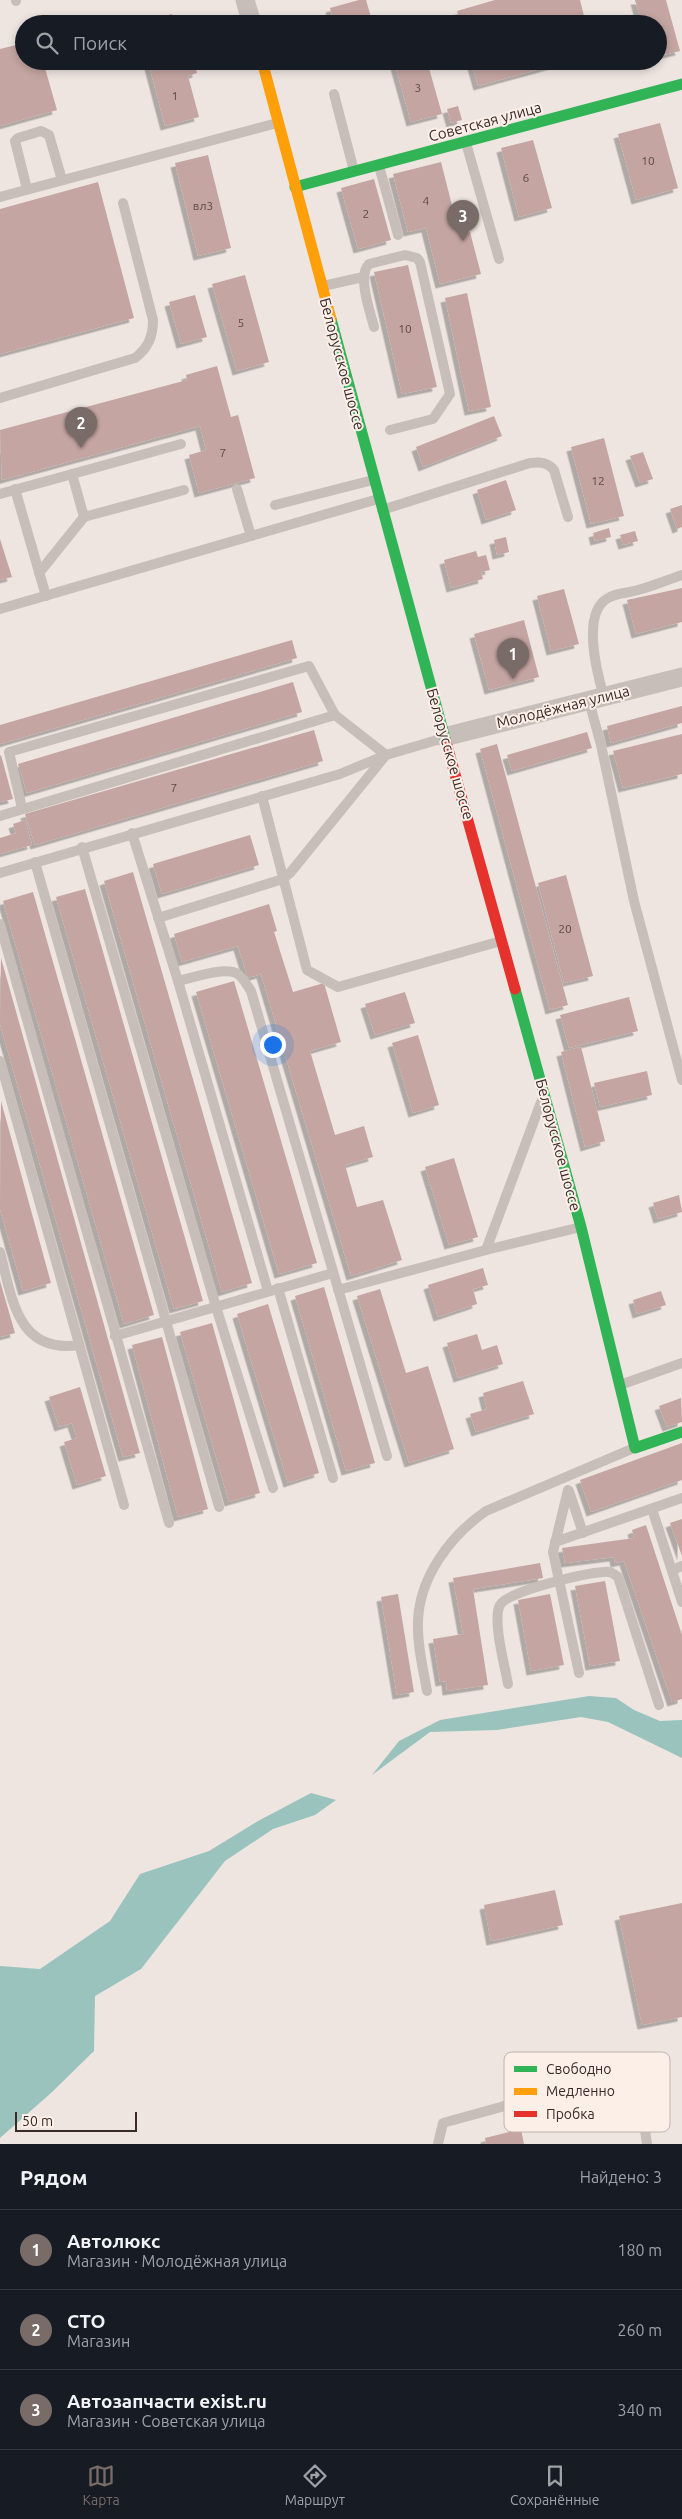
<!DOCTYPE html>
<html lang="ru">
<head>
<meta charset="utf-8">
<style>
	body { margin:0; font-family:Ubuntu,sans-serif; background:#242831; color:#f1f3f6 }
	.scale { position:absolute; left:15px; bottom:12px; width:122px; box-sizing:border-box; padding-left:5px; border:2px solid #392a27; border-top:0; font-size:14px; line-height:18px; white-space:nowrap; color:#392a27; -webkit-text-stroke:4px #fbefe8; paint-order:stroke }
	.you { position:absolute; left:272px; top:1044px; width:18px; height:18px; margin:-12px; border:4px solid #fff; border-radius:50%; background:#1a73e8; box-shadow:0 0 0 8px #1a73e833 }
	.badge { display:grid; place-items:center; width:32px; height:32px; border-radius:50%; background:#786b68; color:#fff; font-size:16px; font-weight:700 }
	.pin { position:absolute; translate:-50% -41px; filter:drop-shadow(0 1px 2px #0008) }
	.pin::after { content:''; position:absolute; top:26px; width:18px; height:15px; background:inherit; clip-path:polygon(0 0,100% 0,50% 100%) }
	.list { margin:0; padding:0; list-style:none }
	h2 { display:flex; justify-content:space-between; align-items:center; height:65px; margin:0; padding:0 20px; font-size:21px }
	h2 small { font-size:16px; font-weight:400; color:#9ea1a6 }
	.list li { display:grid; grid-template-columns:32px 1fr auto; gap:15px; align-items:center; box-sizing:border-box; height:80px; padding:0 20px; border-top:1px solid #363941 }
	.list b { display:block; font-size:19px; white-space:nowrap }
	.list p { margin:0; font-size:16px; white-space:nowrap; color:#9ea1a6 }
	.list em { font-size:16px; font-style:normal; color:#9ea1a6 }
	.icon { flex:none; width:28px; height:28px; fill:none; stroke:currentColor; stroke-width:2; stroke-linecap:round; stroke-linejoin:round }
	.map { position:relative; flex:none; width:682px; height:2144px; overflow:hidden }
	.search { position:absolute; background:#171b24; box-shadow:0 2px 8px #0003; left:15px; right:15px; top:15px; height:55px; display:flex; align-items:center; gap:12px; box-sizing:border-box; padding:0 18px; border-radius:28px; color:#9ea1a6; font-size:19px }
	.sheet { height:305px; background:#171b24 }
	nav { display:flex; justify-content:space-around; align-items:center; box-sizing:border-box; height:70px; border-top:1px solid #363941; background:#171b24; font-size:14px; color:#9ea1a6 }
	nav a { display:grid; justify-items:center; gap:2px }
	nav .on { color:#786b68 }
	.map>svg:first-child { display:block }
</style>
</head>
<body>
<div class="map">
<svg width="682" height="2144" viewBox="0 0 682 2144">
	<defs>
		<filter id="shadow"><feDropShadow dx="-4.5" dy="4.5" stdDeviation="0" flood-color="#0004"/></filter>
	</defs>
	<rect width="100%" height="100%" fill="#eee5e1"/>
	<g fill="#9ac3bd">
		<path d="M 589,1696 L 616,1698 L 634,1710 L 660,1721 L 682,1720 L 682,1758 L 608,1722 L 581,1717 L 497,1730 L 430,1732 L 372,1775 L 399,1741 L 440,1720 Z"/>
		<path d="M 311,1793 L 336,1800 L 315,1815 L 273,1829 L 225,1861 L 141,1969 L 95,1996 L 94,2051 L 51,2093 L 0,2138 L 0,1966 L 40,1969 L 110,1921 L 140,1874 L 209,1851 L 258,1821 Z"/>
	</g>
	<g fill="#c4a5a1" filter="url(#shadow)">
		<path d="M 359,0 L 366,0 L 373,24 L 316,24 L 315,20 L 332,15 L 330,8 Z"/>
		<path d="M 495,0 L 580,0 L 586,24 L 461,24 L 457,11 Z"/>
		<path d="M 635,0 L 666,0 L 680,51 L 658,56 L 658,24 L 642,24 Z"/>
		<path d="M 172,14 L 175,24 L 136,24 L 136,23 Z"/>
		<path d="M 24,43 L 24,61 L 43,61 L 57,110 L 0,126 L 0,49 Z"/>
		<path d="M 148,61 L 194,61 L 197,73 L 188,76 L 199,117 L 165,126 Z"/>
		<path d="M 394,61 L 427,61 L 442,114 L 411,122 Z"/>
		<path d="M 471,61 L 565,61 L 565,62 L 478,86 Z"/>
		<path d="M 458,106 L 462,120 L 451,123 L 447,109 Z"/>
		<path d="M 660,123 L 678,188 L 636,200 L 618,134 Z"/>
		<path d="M 533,140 L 552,208 L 519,217 L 501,148 Z"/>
		<path d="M 208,155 L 231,248 L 198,256 L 175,163 Z"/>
		<path d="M 441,162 L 458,229 L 465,227 L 466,233 L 470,232 L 481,274 L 440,284 L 426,228 L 408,232 L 393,174 Z"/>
		<path d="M 374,179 L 391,240 L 358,249 L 341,188 Z"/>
		<path d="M 98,182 L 134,318 L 0,354 L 0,209 Z"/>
		<path d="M 408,265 L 437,387 L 402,394 L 374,272 Z"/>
		<path d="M 245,275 L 269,362 L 237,371 L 212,284 Z"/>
		<path d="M 467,293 L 491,407 L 469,411 L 445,298 Z"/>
		<path d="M 195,295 L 207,337 L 181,344 L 169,302 Z"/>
		<path d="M 217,366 L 231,417 L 238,415 L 255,478 L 199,493 L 189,455 L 206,450 L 200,426 L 2,480 L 0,430 L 187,380 L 186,375 Z"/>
		<path d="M 494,416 L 502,436 L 423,467 L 416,447 Z"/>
		<path d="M 604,438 L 624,516 L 591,524 L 571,447 Z"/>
		<path d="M 643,452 L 653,479 L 640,483 L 630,456 Z"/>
		<path d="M 506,480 L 516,510 L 486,520 L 477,490 Z"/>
		<path d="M 682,505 L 682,527 L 677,529 L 670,509 Z"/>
		<path d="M 609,528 L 611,537 L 595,541 L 593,533 Z"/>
		<path d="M 635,531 L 638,541 L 623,545 L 620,535 Z"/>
		<path d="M 506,537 L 509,552 L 497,555 L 494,540 Z"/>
		<path d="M 0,539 L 12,577 L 0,580 Z"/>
		<path d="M 476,551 L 478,557 L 486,555 L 490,570 L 481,572 L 483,579 L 451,588 L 444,560 Z"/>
		<path d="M 682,588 L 682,622 L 636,634 L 627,600 Z"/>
		<path d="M 564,589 L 579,644 L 551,651 L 537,596 Z"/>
		<path d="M 524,620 L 539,677 L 489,690 L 474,634 Z"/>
		<path d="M 292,640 L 297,658 L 0,744 L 0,725 Z"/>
		<path d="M 293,682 L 302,712 L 27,793 L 18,764 Z"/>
		<path d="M 682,706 L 682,723 L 611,743 L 607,726 Z"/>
		<path d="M 314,730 L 323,761 L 35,845 L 25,814 Z"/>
		<path d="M 587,732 L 592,748 L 512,771 L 507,755 Z"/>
		<path d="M 682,734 L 682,774 L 623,788 L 613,751 Z"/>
		<path d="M 497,744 L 568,1005 L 550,1010 L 480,749 Z"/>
		<path d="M 1,755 L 13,799 L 0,802 L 0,756 Z"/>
		<path d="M 25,820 L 32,845 L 0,854 L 0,838 L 16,833 L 13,824 Z"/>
		<path d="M 250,835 L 259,865 L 162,894 L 153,864 Z"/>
		<path d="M 133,872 L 252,1283 L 222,1292 L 104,881 Z"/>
		<path d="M 566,875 L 593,976 L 564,983 L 538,883 Z"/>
		<path d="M 85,889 L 203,1301 L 174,1309 L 56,897 Z"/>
		<path d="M 33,892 L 154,1315 L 124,1324 L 3,901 Z"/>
		<path d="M 269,904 L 277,931 L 274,932 L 293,992 L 324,983 L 341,1042 L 310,1051 L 335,1135 L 364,1126 L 373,1157 L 345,1165 L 357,1207 L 383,1200 L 402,1260 L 351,1276 L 261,974 L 248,978 L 238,946 L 182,962 L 174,934 Z"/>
		<path d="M 1,958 L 140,1453 L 123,1457 L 0,1024 Z"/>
		<path d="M 234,981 L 317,1263 L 279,1274 L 196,992 Z"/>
		<path d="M 405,992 L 415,1023 L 375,1035 L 365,1004 Z"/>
		<path d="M 629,997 L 638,1031 L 569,1048 L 560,1015 Z"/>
		<path d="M 418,1035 L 439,1105 L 413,1113 L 392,1043 Z"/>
		<path d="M 581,1047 L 605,1141 L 585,1147 L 561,1052 Z"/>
		<path d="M 647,1071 L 652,1095 L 600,1107 L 594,1083 Z"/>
		<path d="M 1,1101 L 51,1283 L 23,1291 L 0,1209 Z"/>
		<path d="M 454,1158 L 478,1237 L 449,1245 L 425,1167 Z"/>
		<path d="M 679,1195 L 682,1212 L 658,1219 L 653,1203 Z"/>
		<path d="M 483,1268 L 488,1285 L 473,1289 L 477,1304 L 438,1317 L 428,1285 Z"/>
		<path d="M 0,1281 L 15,1333 L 0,1337 Z"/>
		<path d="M 324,1287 L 375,1463 L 346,1471 L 295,1296 Z"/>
		<path d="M 380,1289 L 406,1373 L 428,1366 L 454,1449 L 409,1463 L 357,1296 Z"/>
		<path d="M 661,1291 L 666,1305 L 637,1314 L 633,1300 Z"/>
		<path d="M 268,1304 L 319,1473 L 288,1483 L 237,1314 Z"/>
		<path d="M 212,1323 L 260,1493 L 229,1502 L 180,1332 Z"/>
		<path d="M 477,1334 L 482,1350 L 497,1345 L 503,1364 L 458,1378 L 447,1343 Z"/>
		<path d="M 162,1337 L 208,1509 L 178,1517 L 132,1345 Z"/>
		<path d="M 523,1381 L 534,1414 L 476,1432 L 470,1414 L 487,1409 L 483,1393 Z"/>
		<path d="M 80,1387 L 106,1476 L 77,1485 L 64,1442 L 77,1438 L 72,1423 L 59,1427 L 49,1397 Z"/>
		<path d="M 681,1398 L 682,1422 L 667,1427 L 659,1406 Z"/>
		<path d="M 682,1443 L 682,1480 L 591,1512 L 580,1480 Z"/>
		<path d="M 682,1519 L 682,1556 L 670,1523 Z"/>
		<path d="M 646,1525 L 682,1635 L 682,1699 L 672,1702 L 624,1561 L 615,1563 L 614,1557 L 565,1563 L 562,1548 L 634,1538 L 632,1530 Z"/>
		<path d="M 540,1563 L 543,1578 L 473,1589 L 488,1685 L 447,1691 L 446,1681 L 440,1682 L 433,1639 L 463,1634 L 453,1578 Z"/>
		<path d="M 605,1581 L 620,1661 L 590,1666 L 575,1586 Z"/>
		<path d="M 398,1594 L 414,1692 L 397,1695 L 381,1597 Z"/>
		<path d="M 550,1594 L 564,1665 L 531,1671 L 518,1600 Z"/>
		<path d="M 555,1890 L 563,1925 L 491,1941 L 484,1905 Z"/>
		<path d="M 682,1903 L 682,2017 L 642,2025 L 619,1916 Z"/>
		<path d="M 521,2129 L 524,2144 L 486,2144 L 485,2138 Z"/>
	</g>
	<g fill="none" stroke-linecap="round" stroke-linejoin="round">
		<g stroke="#c8beb9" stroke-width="10">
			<path d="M 16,0 L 16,1"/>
			<path d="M 334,94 L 354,171"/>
			<path d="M 466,143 L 499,259"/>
			<path d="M 379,166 L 398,235"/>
			<path d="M 27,189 L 15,141 L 18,138 L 41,131 L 49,135 L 62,180"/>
			<path d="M 0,197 L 277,123"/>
			<path d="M 323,286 L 363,277"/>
			<path d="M 374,327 C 370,311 357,276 369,264 L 405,255 L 417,258 L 420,262 L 450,394 L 433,419 L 390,430"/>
			<path d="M 0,398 L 135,358 C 148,348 153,337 153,320 L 123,203"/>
			<path d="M 72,474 L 84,517"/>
			<path d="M 15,489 L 46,596"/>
			<path d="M 237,489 L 251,536"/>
			<path d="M 0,494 L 181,444"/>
			<path d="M 275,505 L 373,480"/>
			<path d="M 382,510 L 530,463 C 541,462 547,462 554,470 L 568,517"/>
			<path d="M 39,573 L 84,517 L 184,490"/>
			<path d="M 0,609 L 378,499"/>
			<path d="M 604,697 C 597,673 581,613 608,598 C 616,593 628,593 638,590 C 653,586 667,580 682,575"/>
			<path d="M 589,701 L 601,745 L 634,901 L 682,1080"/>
			<path d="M 262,796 L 307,970 L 338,987 L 501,941"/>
			<path d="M 22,808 L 9,752 L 309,666 L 335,715"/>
			<path d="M 0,816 L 335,715 L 386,755 L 290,873 L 283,879 L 158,918"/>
			<path d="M 132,833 L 178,981 L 268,1291"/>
			<path d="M 82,847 L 216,1307 L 273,1488"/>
			<path d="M 35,862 L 219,1507"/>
			<path d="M 0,873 L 340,774 L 386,755 L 444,738"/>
			<path d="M 0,924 L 169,1523"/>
			<path d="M 178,981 C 192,978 223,967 236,973 C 243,977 247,985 251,991 L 387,1456"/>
			<path d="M 0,1061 L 124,1505"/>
			<path d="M 486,1250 L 541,1102"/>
			<path d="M 0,1252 C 12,1298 17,1354 79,1345"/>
			<path d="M 278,1288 L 333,1478"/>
			<path d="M 338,1290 L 486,1250 L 581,1227"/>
			<path d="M 115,1336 L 333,1273"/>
			<path d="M 620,1385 L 682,1363"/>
			<path d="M 568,1490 L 553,1552 L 579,1673"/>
			<path d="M 569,1491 L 583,1533"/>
			<path d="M 652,1509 L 682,1602"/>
			<path d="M 555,1542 L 682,1498"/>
			<path d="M 672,1570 L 682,1566"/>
			<path d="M 508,1684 C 505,1666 492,1620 500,1605 C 507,1591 586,1573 604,1572 C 610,1571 613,1573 618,1577 L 659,1705"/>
			<path d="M 427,1691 C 423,1668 417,1645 418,1622 C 419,1577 451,1535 486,1511 L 634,1448"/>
			<path d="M 637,2076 L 647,2144"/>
			<path d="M 438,2144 L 443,2123 L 552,2093"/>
		</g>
		<g stroke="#c8beb9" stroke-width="19">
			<path d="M 245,0 L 252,24"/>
			<path d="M 444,737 L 682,677"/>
		</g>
		<g stroke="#30b455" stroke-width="11">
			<path d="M 295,187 L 682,84"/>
			<path d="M 331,319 L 446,742"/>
			<path d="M 515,989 L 581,1227 L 635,1448 L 682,1432"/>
		</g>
		<path stroke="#ff9f0a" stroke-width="11" d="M 262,61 L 331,319"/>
		<path stroke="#e5322d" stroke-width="11" d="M 446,742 L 515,989"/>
	</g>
	<g text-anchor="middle" stroke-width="4" stroke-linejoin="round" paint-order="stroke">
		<g font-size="12" fill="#5c4946">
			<text x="418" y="92">3</text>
			<text x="175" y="100">1</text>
			<text x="648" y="165">10</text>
			<text x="526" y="182">6</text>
			<text x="426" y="205">4</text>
			<text x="203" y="210">вл3</text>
			<text x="366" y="218">2</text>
			<text x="241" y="327">5</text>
			<text x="405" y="333">10</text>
			<text x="223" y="457">7</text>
			<text x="598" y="485">12</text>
			<text x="174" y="792">7</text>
			<text x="565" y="933">20</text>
		</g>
		<g font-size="15" fill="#392a27" stroke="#fbefe8">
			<text transform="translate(485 122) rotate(-15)" y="5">Советская улица</text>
			<text transform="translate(342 364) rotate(75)" y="5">Белорусское шоссе</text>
			<text transform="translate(563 707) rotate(-14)" y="5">Молодёжная улица</text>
			<text transform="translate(450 754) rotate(74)" y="5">Белорусское шоссе</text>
			<text transform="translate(558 1145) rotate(75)" y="5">Белорусское шоссе</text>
		</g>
	</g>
	<rect x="504" y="2052" width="166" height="80" rx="8" fill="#fbefe8" stroke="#c1b4ae" stroke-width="1"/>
	<rect x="514" y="2066" width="23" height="6" fill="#30b455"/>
	<rect x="514" y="2088" width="23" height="7" fill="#ff9f0a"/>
	<rect x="514" y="2111" width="23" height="6" fill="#e5322d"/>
	<g font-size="14" fill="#392a27">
		<text x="546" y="2074">Свободно</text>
		<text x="546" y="2096">Медленно</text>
		<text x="546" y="2119">Пробка</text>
	</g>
</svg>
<div class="scale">50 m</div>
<div class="you"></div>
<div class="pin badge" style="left:513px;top:679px">1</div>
<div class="pin badge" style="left:81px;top:448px">2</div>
<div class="pin badge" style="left:463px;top:241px">3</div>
<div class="search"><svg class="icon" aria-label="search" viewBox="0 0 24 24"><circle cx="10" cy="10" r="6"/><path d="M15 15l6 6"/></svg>Поиск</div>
</div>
<section class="sheet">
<h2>Рядом<small>Найдено: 3</small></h2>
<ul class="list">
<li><span class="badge">1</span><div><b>Автолюкс</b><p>Магазин · Молодёжная улица</p></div><em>180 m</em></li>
<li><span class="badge">2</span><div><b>СТО</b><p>Магазин</p></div><em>260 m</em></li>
<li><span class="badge">3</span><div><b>Автозапчасти exist.ru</b><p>Магазин · Советская улица</p></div><em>340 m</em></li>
</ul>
</section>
<nav>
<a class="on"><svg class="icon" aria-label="map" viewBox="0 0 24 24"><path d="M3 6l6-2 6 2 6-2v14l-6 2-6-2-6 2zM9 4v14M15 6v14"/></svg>Карта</a>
<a><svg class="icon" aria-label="directions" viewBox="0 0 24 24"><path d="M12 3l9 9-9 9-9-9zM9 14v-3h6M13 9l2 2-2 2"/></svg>Маршрут</a>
<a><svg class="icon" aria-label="saved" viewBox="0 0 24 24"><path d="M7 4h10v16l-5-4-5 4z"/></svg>Сохранённые</a>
</nav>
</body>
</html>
